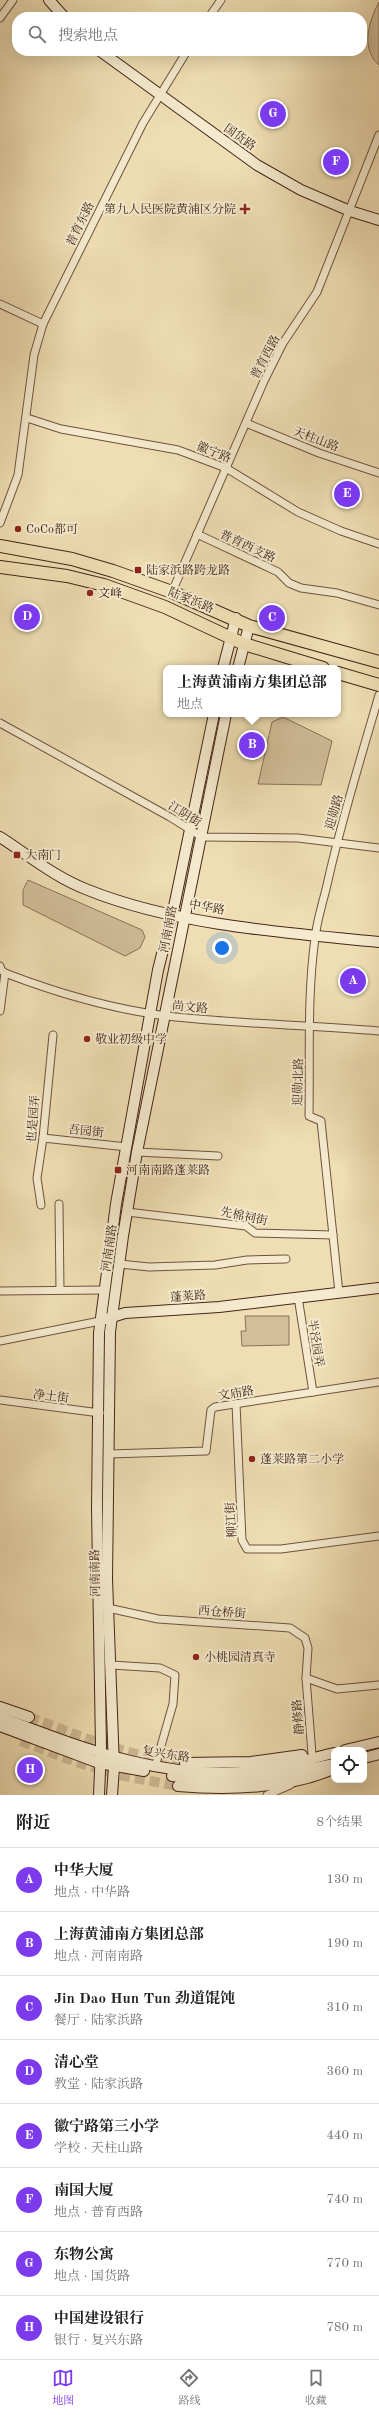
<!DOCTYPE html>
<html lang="zh">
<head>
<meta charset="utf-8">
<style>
	body { margin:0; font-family:"Old Standard TT","Noto Serif SC",serif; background:#f6f6f6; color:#222 }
	.controls { position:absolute; right:12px; bottom:12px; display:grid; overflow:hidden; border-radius:8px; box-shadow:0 4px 16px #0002 }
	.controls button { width:36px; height:36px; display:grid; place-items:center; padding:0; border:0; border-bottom:1px solid #e0e0e0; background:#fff; color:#222; font:20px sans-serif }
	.you { position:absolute; left:222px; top:948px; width:14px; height:14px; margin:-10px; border:3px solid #fff; border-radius:50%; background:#1a73e8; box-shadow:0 0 0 6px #1a73e833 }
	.badge { display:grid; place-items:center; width:26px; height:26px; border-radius:50%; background:#7c3aed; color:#fff; font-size:13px; font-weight:700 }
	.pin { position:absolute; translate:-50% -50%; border:2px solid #fff; box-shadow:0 1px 4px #0006 }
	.popup { position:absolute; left:163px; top:665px; width:178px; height:52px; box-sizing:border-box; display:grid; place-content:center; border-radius:8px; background:#fff; filter:drop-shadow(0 1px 3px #0005); font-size:13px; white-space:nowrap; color:#767676 }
	.popup b { font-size:15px; color:#222 }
	.popup::after { content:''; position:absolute; left:50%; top:100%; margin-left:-8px; border:8px solid transparent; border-top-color:#fff }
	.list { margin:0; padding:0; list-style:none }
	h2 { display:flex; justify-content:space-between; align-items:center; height:52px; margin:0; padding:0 16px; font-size:17px }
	h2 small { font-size:13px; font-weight:400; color:#767676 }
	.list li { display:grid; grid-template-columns:26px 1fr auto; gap:12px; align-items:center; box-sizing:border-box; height:64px; padding:0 16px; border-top:1px solid #e0e0e0 }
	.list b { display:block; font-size:15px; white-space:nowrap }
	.list p { margin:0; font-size:13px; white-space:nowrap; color:#767676 }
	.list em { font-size:13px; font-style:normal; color:#767676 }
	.icon { flex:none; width:22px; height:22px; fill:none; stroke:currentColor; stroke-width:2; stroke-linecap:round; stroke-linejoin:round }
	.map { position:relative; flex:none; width:379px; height:1795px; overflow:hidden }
	.search { position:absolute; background:#fff; box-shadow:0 4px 16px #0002; left:12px; right:12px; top:12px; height:44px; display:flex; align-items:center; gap:10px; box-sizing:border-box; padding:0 14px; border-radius:16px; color:#767676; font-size:15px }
	.sheet { height:564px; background:#fff }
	nav { display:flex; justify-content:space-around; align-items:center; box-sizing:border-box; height:56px; border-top:1px solid #e0e0e0; background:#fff; font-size:11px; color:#767676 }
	nav a { display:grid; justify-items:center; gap:2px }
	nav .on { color:#7c3aed }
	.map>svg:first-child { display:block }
</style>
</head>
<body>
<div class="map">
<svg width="379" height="1795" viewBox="0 0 379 1795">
	<rect width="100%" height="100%" fill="#efdeb3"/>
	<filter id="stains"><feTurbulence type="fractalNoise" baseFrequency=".005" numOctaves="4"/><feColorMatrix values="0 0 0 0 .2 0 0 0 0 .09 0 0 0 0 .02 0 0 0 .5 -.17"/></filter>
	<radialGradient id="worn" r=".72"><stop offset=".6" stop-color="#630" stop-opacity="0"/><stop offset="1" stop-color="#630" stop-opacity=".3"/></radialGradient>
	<g fill="#d2bf99" stroke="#8a725a">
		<path d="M 379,2 L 379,65 C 360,49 369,21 379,2 Z"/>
		<path d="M 283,717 L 332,741 L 321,785 L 258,784 L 272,722 Z"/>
		<path d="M 28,880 L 142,930 L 145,937 L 140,948 L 125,956 L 23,905 L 23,890 Z"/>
		<path d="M 245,1316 L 289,1316 L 289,1345 L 242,1346 L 241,1331 L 246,1331 Z"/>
	</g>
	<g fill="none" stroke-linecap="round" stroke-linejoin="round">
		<g stroke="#cdb994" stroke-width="10" stroke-dasharray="10 5" stroke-linecap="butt">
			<path d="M 29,1717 C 80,1736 130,1757 185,1763"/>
			<path d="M 21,1741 L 76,1762 L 124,1776 L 178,1786"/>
		</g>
		<defs>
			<g id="street">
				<path d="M 209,17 L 221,0"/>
				<path d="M 0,18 L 13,0"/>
				<path d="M 0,304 L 43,324"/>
				<path d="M 27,418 L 61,429 L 178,450 L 226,468 L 298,512 L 341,531 L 379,544"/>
				<path d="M 246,423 L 319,453 L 379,473"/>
				<path d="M 0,523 L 18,475 L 34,355 L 43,324 L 143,123 L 187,51"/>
				<path d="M 197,534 L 278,572 L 289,583 L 301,588 L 337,593 L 379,605"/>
				<path d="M 172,592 L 264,381 L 283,343 L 317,292 L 379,135"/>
				<path d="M 0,723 L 170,817 L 202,837 L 298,838 L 379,848"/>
				<path d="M 0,966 L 1,970 L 5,973 C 57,993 111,1009 167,1016 C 237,1024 308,1025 379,1031"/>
				<path d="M 0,1011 L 5,973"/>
				<path d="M 43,1138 L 127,1147"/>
				<path d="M 137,1152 L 218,1156"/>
				<path d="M 59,1204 L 60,1290"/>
				<path d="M 41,1205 L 37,1178 L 43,1138 L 53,1035"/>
				<path d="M 127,1212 L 246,1226 L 255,1233 L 333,1235"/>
				<path d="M 120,1264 L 149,1267 L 215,1265 L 247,1260 L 286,1259"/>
				<path d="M 0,1291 L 104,1290"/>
				<path d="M 339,1293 L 321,1121 L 309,1116 C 310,1056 307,997 315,938 C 317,920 323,902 327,885 C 341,821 361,758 379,695"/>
				<path d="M 298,1297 L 313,1392"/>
				<path d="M 0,1341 L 100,1321"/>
				<path d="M 0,1400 L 100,1413"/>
				<path d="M 236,1404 L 242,1540 L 247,1549 L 281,1549 L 379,1536"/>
				<path d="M 109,1454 L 206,1451 L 211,1410 L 215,1407 L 379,1382"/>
				<path d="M 108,1608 L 158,1619 L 290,1628 L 305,1638 L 308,1648 L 306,1678 L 312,1754"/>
				<path d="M 111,1665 L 160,1668 L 175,1675 L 173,1704 L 155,1767"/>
				<path d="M 306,1678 L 337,1689 L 379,1685"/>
				<path d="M 267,1795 L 290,1785"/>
			</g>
			<g id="secondary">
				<path d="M 49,0 L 64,17"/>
				<path d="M 100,51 L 257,165 L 301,190 L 350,211 L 379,220"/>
				<path d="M 223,668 L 236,618"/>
				<path d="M 238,668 L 249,626"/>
				<path d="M 0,837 C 28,855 56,878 88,890 C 175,925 286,933 379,942"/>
				<path d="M 106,1319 L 125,1313 L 219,1307 L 379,1288"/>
				<path d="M 0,1707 L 29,1717"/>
				<path d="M 0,1717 C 82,1748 164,1781 254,1771 C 281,1768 308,1759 334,1753"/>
				<path d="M 0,1726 L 99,1763 L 144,1771"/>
				<path d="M 345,1750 L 379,1742"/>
				<path d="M 364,1758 L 379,1754"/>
				<path d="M 185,1763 L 251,1762 L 302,1755"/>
				<path d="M 172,1776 L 222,1782 L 261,1779 L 334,1764"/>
				<path d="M 178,1786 C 226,1790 288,1789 333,1769"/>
				<path d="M 99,1795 L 101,1747 L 97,1508 L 99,1333 L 116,1204 L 158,970 L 175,902 L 214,714"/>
				<path d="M 112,1795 L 114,1767 L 107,1579 L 110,1332 L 123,1236 L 137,1152 L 226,714"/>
			</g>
			<g id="primary">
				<path d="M 0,546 L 72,559 L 113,571 L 172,592 L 249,626 L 379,662"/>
				<path d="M 0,567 L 67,576 L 104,585 L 165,607 L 244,644 L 323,668"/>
				<path d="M 338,673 L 379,685"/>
			</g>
		</defs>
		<use href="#street" stroke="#6e5340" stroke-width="9"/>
		<use href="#secondary" stroke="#43251a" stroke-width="12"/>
		<use href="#primary" stroke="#43251a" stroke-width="14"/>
		<use href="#street" stroke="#f5eace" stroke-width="7"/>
		<use href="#secondary" stroke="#f5eace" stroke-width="10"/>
		<use href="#primary" stroke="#efdeb3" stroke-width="12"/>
	</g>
	<g fill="#8f2418" stroke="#f5eace" stroke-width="1.5">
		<path d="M243 203h4v4h4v4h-4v4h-4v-4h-4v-4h4z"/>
		<circle cx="18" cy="529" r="4"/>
		<rect x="134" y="566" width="8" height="8" rx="2"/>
		<circle cx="90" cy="593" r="4"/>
		<rect x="13" y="851" width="8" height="8" rx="2"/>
		<circle cx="87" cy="1039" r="4"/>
		<rect x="114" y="1166" width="8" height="8" rx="2"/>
		<circle cx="252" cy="1459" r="4"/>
		<circle cx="196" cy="1657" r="4"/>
	</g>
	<g text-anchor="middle" stroke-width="4" stroke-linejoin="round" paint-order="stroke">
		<g font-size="12" fill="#43251a" stroke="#f5eace">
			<text transform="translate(240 137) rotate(35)" y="4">国货路</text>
			<text transform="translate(80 224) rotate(-64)" y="4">普育东路</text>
			<text transform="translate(265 357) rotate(-62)" y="4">普育西路</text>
			<text transform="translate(316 439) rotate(21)" y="4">天柱山路</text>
			<text transform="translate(214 452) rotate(22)" y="4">徽宁路</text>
			<text transform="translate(248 546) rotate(25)" y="4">普育西支路</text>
			<text transform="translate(191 600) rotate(22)" y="4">陆家浜路</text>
			<text transform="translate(334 812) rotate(-74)" y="4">迎勋路</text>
			<text transform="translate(185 814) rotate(32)" y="4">江阴街</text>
			<text transform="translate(207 907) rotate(10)" y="4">中华路</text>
			<text transform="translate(168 929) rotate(-79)" y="4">河南南路</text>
			<text transform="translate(190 1007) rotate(5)" y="4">尚文路</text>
			<text transform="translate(298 1082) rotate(-89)" y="4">迎勋北路</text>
			<text transform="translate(33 1119) rotate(-85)" y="4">也是园弄</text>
			<text transform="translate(86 1131) rotate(6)" y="4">吾园街</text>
			<text transform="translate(244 1216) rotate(12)" y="4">先棉祠街</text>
			<text transform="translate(109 1248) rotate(-82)" y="4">河南南路</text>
			<text transform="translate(188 1296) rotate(-4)" y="4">蓬莱路</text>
			<text transform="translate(316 1343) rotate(81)" y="4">半泾园弄</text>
			<text transform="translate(236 1393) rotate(-9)" y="4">文庙路</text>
			<text transform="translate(51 1396) rotate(7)" y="4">净土街</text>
			<text transform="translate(231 1520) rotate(-94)" y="4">柳江街</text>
			<text transform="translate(95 1573) rotate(-91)" y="4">河南南路</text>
			<text transform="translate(222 1612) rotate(4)" y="4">西仓桥街</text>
			<text transform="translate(298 1717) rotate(-95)" y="4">静修路</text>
			<text transform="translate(166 1754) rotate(9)" y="4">复兴东路</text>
		</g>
		<g font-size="12" fill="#43251a" stroke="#f5eace" text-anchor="start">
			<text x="236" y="213" text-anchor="end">第九人民医院黄浦区分院</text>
			<text x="26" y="533">CoCo都可</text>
			<text x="146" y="574">陆家浜路跨龙路</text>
			<text x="98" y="597">文峰</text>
			<text x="25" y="859">大南门</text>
			<text x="95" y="1043">敬业初级中学</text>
			<text x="126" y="1174">河南南路蓬莱路</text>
			<text x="260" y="1463">蓬莱路第二小学</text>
			<text x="204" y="1661">小桃园清真寺</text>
		</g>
	</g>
	<rect width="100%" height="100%" filter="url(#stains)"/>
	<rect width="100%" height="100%" fill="url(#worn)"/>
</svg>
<div class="controls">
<button><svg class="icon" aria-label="locate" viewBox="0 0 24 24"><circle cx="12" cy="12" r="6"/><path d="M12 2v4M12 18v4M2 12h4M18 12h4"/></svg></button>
</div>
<div class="you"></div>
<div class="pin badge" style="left:353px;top:981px">A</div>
<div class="pin badge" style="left:252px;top:745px">B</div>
<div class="popup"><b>上海黄浦南方集团总部</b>地点</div>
<div class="pin badge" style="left:272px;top:618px">C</div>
<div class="pin badge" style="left:27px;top:617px">D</div>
<div class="pin badge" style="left:347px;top:494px">E</div>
<div class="pin badge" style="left:336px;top:162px">F</div>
<div class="pin badge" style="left:273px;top:114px">G</div>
<div class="pin badge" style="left:30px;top:1770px">H</div>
<div class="search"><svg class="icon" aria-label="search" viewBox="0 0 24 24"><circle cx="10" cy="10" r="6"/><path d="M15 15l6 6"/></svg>搜索地点</div>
</div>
<section class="sheet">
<h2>附近<small>8个结果</small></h2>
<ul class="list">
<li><span class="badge">A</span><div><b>中华大厦</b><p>地点 · 中华路</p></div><em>130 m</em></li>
<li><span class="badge">B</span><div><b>上海黄浦南方集团总部</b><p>地点 · 河南南路</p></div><em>190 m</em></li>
<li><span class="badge">C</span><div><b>Jin Dao Hun Tun 劲道馄饨</b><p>餐厅 · 陆家浜路</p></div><em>310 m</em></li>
<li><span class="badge">D</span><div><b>清心堂</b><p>教堂 · 陆家浜路</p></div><em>360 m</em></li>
<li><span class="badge">E</span><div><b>徽宁路第三小学</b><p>学校 · 天柱山路</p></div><em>440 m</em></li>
<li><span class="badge">F</span><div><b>南国大厦</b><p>地点 · 普育西路</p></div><em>740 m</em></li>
<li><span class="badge">G</span><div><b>东物公寓</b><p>地点 · 国货路</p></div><em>770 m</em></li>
<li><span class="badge">H</span><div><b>中国建设银行</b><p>银行 · 复兴东路</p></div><em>780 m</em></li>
</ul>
</section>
<nav>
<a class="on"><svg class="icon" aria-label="map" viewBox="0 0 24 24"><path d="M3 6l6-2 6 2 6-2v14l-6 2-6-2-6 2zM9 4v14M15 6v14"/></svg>地图</a>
<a><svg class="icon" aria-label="directions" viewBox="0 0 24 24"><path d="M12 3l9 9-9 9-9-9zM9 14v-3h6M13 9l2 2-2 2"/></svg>路线</a>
<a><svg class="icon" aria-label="saved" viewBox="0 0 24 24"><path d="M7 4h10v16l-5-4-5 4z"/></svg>收藏</a>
</nav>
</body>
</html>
